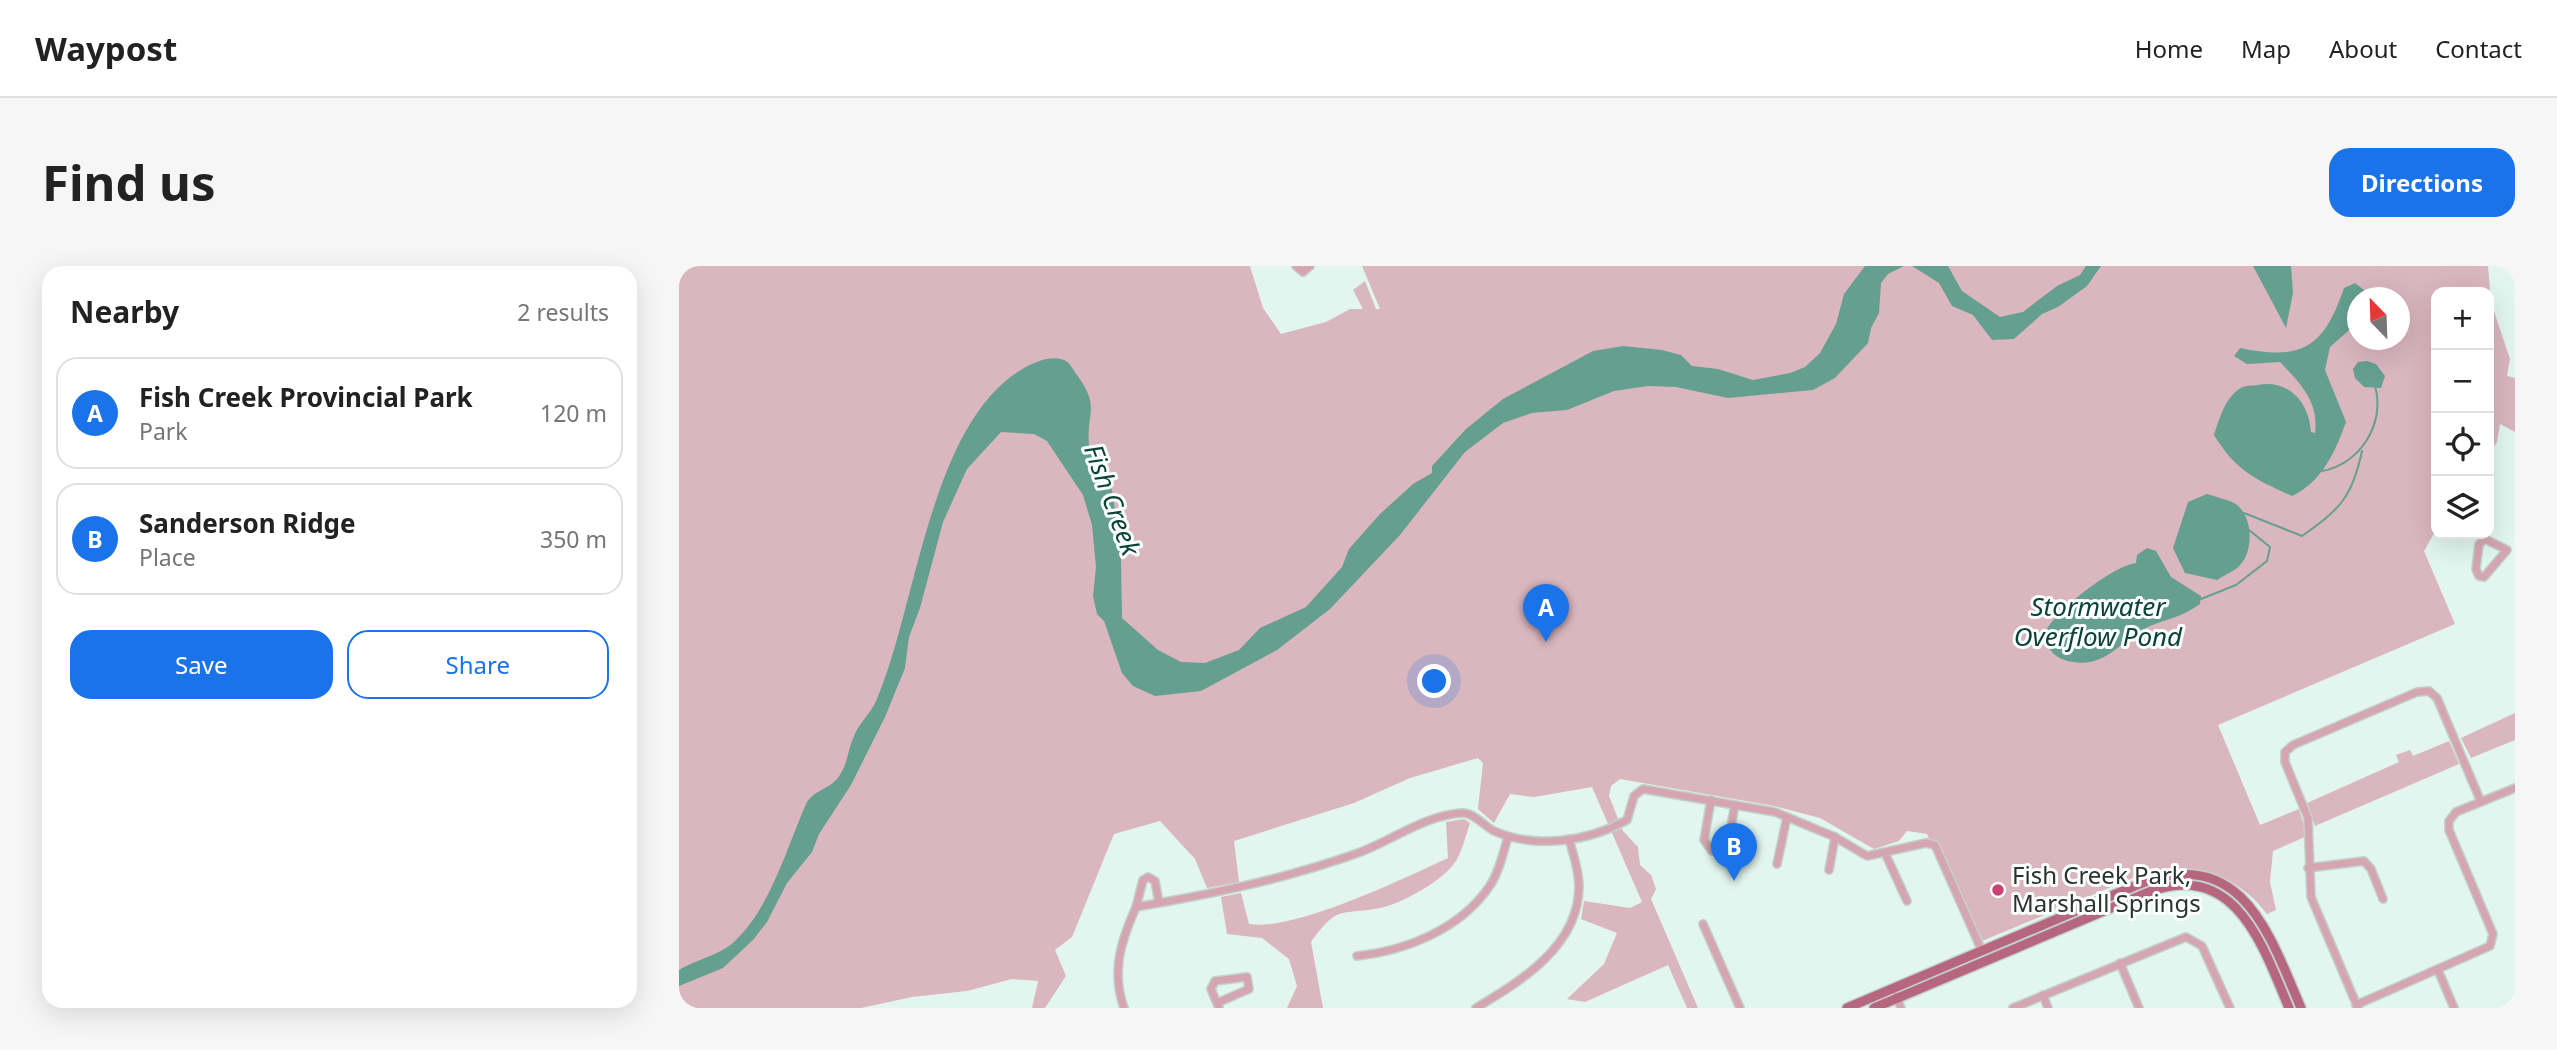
<!DOCTYPE html>
<html lang="en">
<head>
<meta charset="utf-8">
<style>
	body { margin:0; font-family:"Noto Sans",sans-serif; background:#f6f6f6; color:#222 }
	.controls { position:absolute; right:21px; top:21px; display:grid; overflow:hidden; border-radius:14px; box-shadow:0 7px 28px #0002 }
	.controls button { width:63px; height:63px; display:grid; place-items:center; padding:0; border:0; border-bottom:2px solid #e0e0e0; background:#fff; color:#222; font:35px sans-serif }
	.compass { position:absolute; left:1668px; top:21px; width:63px; height:63px; border-radius:50%; background:#fff; box-shadow:0 7px 28px #0002; rotate:337deg }
	.you { position:absolute; left:756px; top:416px; width:24px; height:24px; margin:-18px; border:5px solid #fff; border-radius:50%; background:#1a73e8; box-shadow:0 0 0 10px #1a73e833 }
	.badge { display:grid; place-items:center; width:46px; height:46px; border-radius:50%; background:#1a73e8; color:#fff; font-size:23px; font-weight:700 }
	.pin { position:absolute; translate:-50% -58px; filter:drop-shadow(0 2px 4px #0008) }
	.pin::after { content:''; position:absolute; top:37px; width:24px; height:21px; background:inherit; clip-path:polygon(0 0,100% 0,50% 100%) }
	.list { margin:0; padding:0; list-style:none }
	h2 { display:flex; justify-content:space-between; align-items:center; height:91px; margin:0; padding:0 28px; font-size:30px }
	h2 small { font-size:23px; font-weight:400; color:#767676 }
	.list li { display:grid; grid-template-columns:46px 1fr auto; gap:21px; align-items:center; box-sizing:border-box; height:112px; margin:0 14px 14px; padding:0 14px; border:2px solid #e0e0e0; border-radius:21px }
	.list b { display:block; font-size:26px; white-space:nowrap }
	.list p { margin:0; font-size:23px; white-space:nowrap; color:#767676 }
	.list em { font-size:23px; font-style:normal; color:#767676 }
	.actions { display:flex; gap:14px; padding:21px 28px }
	.actions a { flex:1; padding:16px 0; border:2px solid #1a73e8; border-radius:21px; text-align:center; font-size:24px; color:#1a73e8 }
	.actions .main { background:#1a73e8; color:#fff }
	.icon { flex:none; width:38px; height:38px; fill:none; stroke:currentColor; stroke-width:2; stroke-linecap:round; stroke-linejoin:round }
	.map { position:relative; flex:none; width:1836px; height:742px; overflow:hidden; border-radius:21px }
	header { display:flex; align-items:center; gap:42px; box-sizing:border-box; height:98px; padding:0 35px; background:#fff; border-bottom:2px solid #e0e0e0 }
	header strong { font-size:33px }
	nav { display:flex; gap:38px; margin-inline-start:auto; font-size:24px }
	.intro { display:flex; align-items:center; justify-content:space-between; box-sizing:border-box; height:168px; padding:0 42px }
	h1 { margin:0; font-size:49px }
	.button { padding:18px 32px; border-radius:21px; background:#1a73e8; color:#fff; font-size:24px; font-weight:700 }
	main { display:flex; gap:42px; padding:0 42px }
	aside { flex:1; background:#fff; border-radius:21px; box-shadow:0 7px 28px #0002 }
	.map>svg:first-child { display:block }
</style>
</head>
<body>
<header>
<strong>Waypost</strong>
<nav><a>Home</a><a>Map</a><a>About</a><a>Contact</a></nav>
</header>
<div class="intro"><h1>Find us</h1><a class="button">Directions</a></div>
<main>
<aside>
<h2>Nearby<small>2 results</small></h2>
<ul class="list">
<li><span class="badge">A</span><div><b>Fish Creek Provincial Park</b><p>Park</p></div><em>120 m</em></li>
<li><span class="badge">B</span><div><b>Sanderson Ridge</b><p>Place</p></div><em>350 m</em></li>
</ul>
<div class="actions"><a class="main">Save</a><a>Share</a></div>
</aside>
<div class="map">
<svg width="1836" height="742" viewBox="0 0 1836 742">
	<rect width="100%" height="100%" fill="#e2f5ef"/>
	<g fill="#dab6bf" fill-rule="evenodd">
		<path d="M 0,0 L 571,0 L 584,42 L 602,68 L 647,56 L 671,43 L 684,43 L 674,24 L 686,15 L 697,43 L 701,43 L 683,0 L 1809,0 L 1812,36 L 1831,93 L 1828,110 L 1836,112 L 1836,166 L 1821,158 L 1818,176 L 1810,188 L 1810,26 L 1757,26 L 1757,264 L 1745,285 L 1776,358 L 1539,459 L 1581,559 L 1620,543 L 1628,570 L 1594,585 L 1591,616 L 1597,644 L 1588,648 C 1557,607 1515,596 1466,608 L 1480,601 L 1296,678 L 1248,568 L 1228,565 L 1220,575 L 1195,583 L 1141,552 L 1095,540 L 941,513 L 932,520 L 930,530 L 944,565 L 959,581 L 961,599 L 972,609 L 977,623 L 972,633 L 1019,742 L 1008,742 L 989,699 L 906,736 L 888,733 L 925,698 L 938,667 L 902,653 L 905,635 L 951,642 L 963,636 L 913,521 L 855,531 L 831,528 L 815,557 L 799,543 L 804,497 L 799,492 L 731,512 L 675,537 L 555,575 L 560,616 L 528,622 L 516,593 L 481,555 L 435,568 L 393,671 L 376,684 L 387,710 L 366,742 L 353,742 L 359,715 L 333,713 L 288,725 L 233,731 L 182,742 L 0,742 ZM 1678,32 L 1720,32 L 1720,74 L 1678,74 Z"/>
		<path d="M 1836,447 L 1836,474 L 1792,492 L 1782,472 Z"/>
		<path d="M 1770,475 L 1780,498 L 1636,560 L 1628,537 L 1720,496 L 1717,489 L 1731,484 L 1734,490 Z"/>
		<path d="M 785,553 L 791,557 C 787,569 784,582 778,593 C 768,613 722,638 701,642 C 659,650 660,638 632,676 L 644,742 L 608,742 L 618,720 L 610,693 L 583,672 L 548,668 L 542,631 L 562,627 L 570,658 C 614,666 726,612 769,592 L 767,556 Z"/>
	</g>
	<g fill="#649f90">
		<path d="M 1186,0 L 1225,0 L 1209,8 L 1202,17 L 1200,47 L 1192,62 L 1189,77 L 1156,112 L 1134,124 L 1049,132 L 997,121 L 969,120 L 935,125 L 888,144 L 853,147 L 824,157 L 786,186 L 721,269 L 651,343 L 598,384 L 522,425 L 476,430 L 454,420 L 443,407 L 425,355 L 418,348 L 414,330 L 417,301 L 413,259 L 404,229 L 368,175 L 355,168 L 322,166 L 288,203 L 264,256 L 241,342 L 230,371 L 226,402 L 206,451 L 172,519 L 140,568 L 133,586 L 108,617 L 88,656 L 74,674 L 44,702 L 0,720 L 0,704 C 18,693 42,689 57,674 C 93,639 108,580 128,536 C 136,524 149,523 157,514 C 169,501 168,485 175,470 C 180,457 192,447 197,435 C 238,342 250,156 345,102 C 356,96 372,89 385,94 C 391,96 394,104 398,109 C 422,142 407,146 410,179 L 426,199 L 434,229 L 442,293 L 443,352 L 479,384 L 502,396 L 526,397 L 560,384 L 581,362 L 627,341 L 663,301 L 670,283 L 701,248 L 734,218 L 753,207 L 753,200 L 787,163 L 824,133 L 914,85 L 944,80 L 983,84 L 1002,89 L 1013,100 L 1039,103 L 1074,114 L 1111,107 L 1126,101 L 1141,87 L 1157,58 L 1165,28 Z"/>
		<path d="M 1233,0 L 1269,0 L 1283,25 L 1321,51 L 1344,46 L 1378,20 L 1401,9 L 1407,0 L 1422,0 L 1408,20 L 1379,41 L 1363,48 L 1335,73 L 1313,74 L 1294,49 L 1273,40 L 1260,17 Z"/>
		<path d="M 1574,0 L 1612,0 L 1614,27 L 1607,62 Z"/>
		<path d="M 1676,17 L 1685,24 L 1687,31 L 1678,32 L 1678,57 L 1651,81 L 1646,104 L 1667,156 C 1656,186 1643,216 1613,230 C 1576,213 1557,205 1535,169 C 1540,154 1546,131 1562,122 C 1566,119 1574,120 1578,119 C 1610,113 1630,136 1632,166 L 1636,167 C 1640,136 1622,118 1601,96 L 1568,98 L 1555,90 L 1561,82 C 1624,95 1645,81 1665,22 Z"/>
		<path d="M 1688,95 L 1697,98 L 1706,110 L 1702,122 L 1685,121 L 1676,112 L 1674,103 L 1679,96 Z"/>
		<path d="M 1528,228 C 1536,231 1547,233 1555,237 C 1574,248 1575,283 1562,298 C 1557,305 1545,309 1538,314 L 1506,307 L 1494,282 L 1509,236 Z"/>
		<path d="M 1468,282 L 1477,285 L 1492,311 L 1522,330 L 1521,338 C 1505,350 1488,353 1471,360 C 1443,373 1427,402 1394,396 C 1376,393 1371,386 1364,370 C 1373,347 1433,300 1457,297 L 1458,289 Z"/>
	</g>
	<g fill="none" stroke-linecap="round" stroke-linejoin="round">
		<g stroke="#649f90" stroke-width="2">
			<path d="M 1643,205 C 1680,199 1707,158 1696,120"/>
			<path d="M 1565,247 L 1623,270 C 1661,243 1673,232 1683,185"/>
			<path d="M 1522,333 L 1557,319 L 1588,295 L 1591,281 L 1570,264"/>
		</g>
		<defs>
			<g id="minor">
				<path d="M 617,0 L 624,6 L 631,0"/>
				<path d="M 1806,273 L 1828,284 L 1805,311 L 1800,310 L 1797,303 L 1800,278 Z"/>
				<path d="M 1032,534 L 1025,574 L 1033,585 L 1041,585 L 1049,576 L 1056,539"/>
				<path d="M 1206,587 L 1228,635"/>
				<path d="M 1098,598 L 1108,551"/>
				<path d="M 1629,602 L 1685,595 L 1692,603 L 1704,633"/>
				<path d="M 1150,604 L 1156,571"/>
				<path d="M 457,641 L 464,614 L 469,611 L 476,615 L 480,637"/>
				<path d="M 1024,658 L 1061,742"/>
				<path d="M 678,690 C 727,685 781,663 810,621 C 820,607 824,587 829,571"/>
				<path d="M 1441,697 L 1460,742"/>
				<path d="M 1759,704 L 1775,742"/>
				<path d="M 1364,729 L 1369,742"/>
				<path d="M 1217,730 L 1222,742"/>
				<path d="M 538,737 L 570,723 L 568,711 L 536,715 L 532,723 L 540,742"/>
				<path d="M 1677,739 L 1811,680 L 1814,668 L 1770,564 L 1770,555 L 1777,546 L 1836,522"/>
				<path d="M 445,742 C 432,705 442,675 457,641 C 533,628 606,613 679,587 C 712,575 746,549 783,547 C 794,546 805,560 815,565 C 856,583 908,576 948,554 L 955,530 L 964,523 L 1096,546 L 1156,571 L 1188,590 L 1247,577 L 1256,579 L 1303,685"/>
				<path d="M 797,742 C 842,715 900,680 900,620 C 900,604 894,588 890,573"/>
				<path d="M 1334,742 L 1507,671 L 1523,680 L 1551,742"/>
				<path d="M 1679,742 L 1632,631 L 1629,552 L 1606,496 L 1606,486 L 1614,479 L 1738,426 L 1750,425 L 1758,432 L 1802,536"/>
			</g>
			<g id="major">
				<path d="M 1168,742 L 1458,619 C 1562,577 1590,667 1622,742"/>
				<path d="M 1195,742 L 1470,626 C 1557,593 1584,681 1610,742"/>
			</g>
		</defs>
		<use href="#minor" stroke="#c1d2cd" stroke-width="10"/>
		<use href="#major" stroke="#c1d2cd" stroke-width="12"/>
		<use href="#minor" stroke="#d5a6b2" stroke-width="7"/>
		<use href="#major" stroke="#b7667f" stroke-width="9"/>
	</g>
	<circle fill="#cd4276" stroke="#fafefd" stroke-width="2.5" cx="1319" cy="624" r="7"/>
	<g text-anchor="middle" stroke-width="6" stroke-linejoin="round" paint-order="stroke">
		<g font-size="24" fill="#2b3230" stroke="#fafefd" text-anchor="start">
			<text x="1333" y="618">Fish Creek Park,<tspan x="1333" dy="28">Marshall Springs</tspan></text>
		</g>
		<g font-size="26" font-style="italic" fill="#0c4238" stroke="#fafefd">
			<text transform="translate(433 234) rotate(70)" y="9">Fish Creek</text>
			<text x="1419" y="350">Stormwater<tspan x="1419" dy="30">Overflow Pond</tspan></text>
		</g>
	</g>
</svg>
<div class="controls">
<button>+</button>
<button>−</button>
<button><svg class="icon" aria-label="locate" viewBox="0 0 24 24"><circle cx="12" cy="12" r="6"/><path d="M12 2v4M12 18v4M2 12h4M18 12h4"/></svg></button>
<button><svg class="icon" aria-label="layers" viewBox="0 0 24 24"><path d="M12 4l9 5-9 5-9-5zM3 14l9 5 9-5"/></svg></button>
</div>
<svg class="compass" viewBox="-18 -18 36 36"><path d="M0-13l5 13h-10z" fill="#e53935"/><path d="M0 13l5-13h-10z" fill="#767676"/></svg>
<div class="you"></div>
<div class="pin badge" style="left:867px;top:376px">A</div>
<div class="pin badge" style="left:1055px;top:615px">B</div>
</div>
</main>
</body>
</html>
